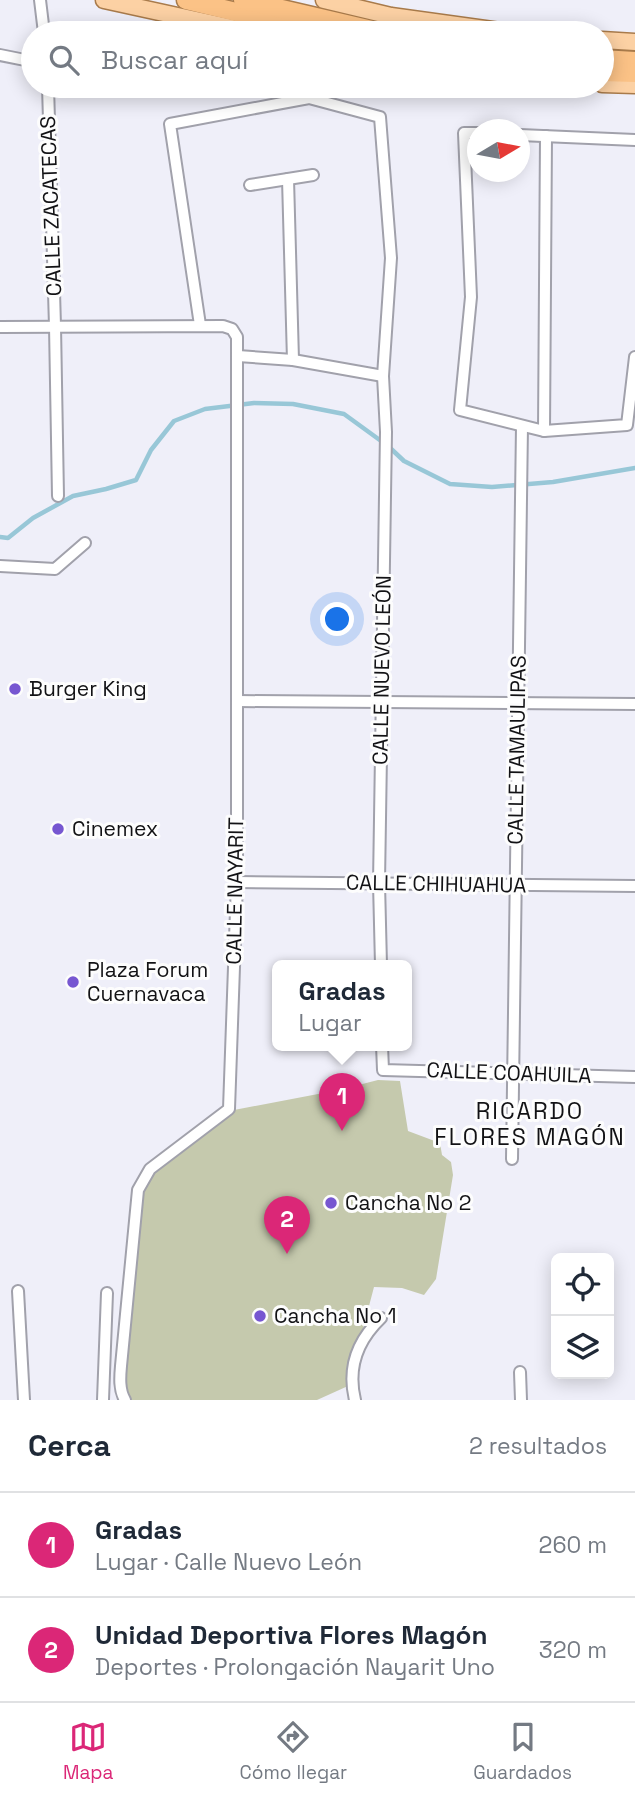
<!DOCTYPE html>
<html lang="es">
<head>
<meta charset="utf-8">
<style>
	body { margin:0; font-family:"Space Grotesk",sans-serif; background:#f2f2f3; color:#1f2937 }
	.controls { position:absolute; right:21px; bottom:21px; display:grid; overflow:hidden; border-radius:10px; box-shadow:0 4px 18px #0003 }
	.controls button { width:63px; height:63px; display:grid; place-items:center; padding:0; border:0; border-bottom:2px solid #e0e1e3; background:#fff; color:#1f2937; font:35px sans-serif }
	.compass { position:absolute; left:467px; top:119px; width:63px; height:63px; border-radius:50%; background:#fff; box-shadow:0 4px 18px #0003; rotate:80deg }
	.you { position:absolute; left:338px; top:620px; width:24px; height:24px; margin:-18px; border:5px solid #fff; border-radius:50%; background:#1a73e8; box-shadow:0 0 0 10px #1a73e833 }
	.badge { display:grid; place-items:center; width:46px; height:46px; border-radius:50%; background:#db2777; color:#fff; font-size:23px; font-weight:700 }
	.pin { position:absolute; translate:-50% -58px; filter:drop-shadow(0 2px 4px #0008) }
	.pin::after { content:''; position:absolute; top:37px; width:24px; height:21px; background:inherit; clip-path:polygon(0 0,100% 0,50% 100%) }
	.popup { position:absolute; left:272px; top:960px; width:140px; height:91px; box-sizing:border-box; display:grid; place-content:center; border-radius:10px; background:#fff; filter:drop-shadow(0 2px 5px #0005); font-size:23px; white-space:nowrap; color:#747a83 }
	.popup b { font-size:26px; color:#1f2937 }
	.popup::after { content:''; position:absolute; left:50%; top:100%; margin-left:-14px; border:14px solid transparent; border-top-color:#fff }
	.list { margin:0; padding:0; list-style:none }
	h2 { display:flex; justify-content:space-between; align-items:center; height:91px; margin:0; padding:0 28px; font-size:30px }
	h2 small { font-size:23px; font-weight:400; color:#747a83 }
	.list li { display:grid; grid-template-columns:46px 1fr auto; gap:21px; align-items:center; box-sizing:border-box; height:105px; padding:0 28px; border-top:2px solid #e0e1e3 }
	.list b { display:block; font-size:26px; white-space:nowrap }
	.list p { margin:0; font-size:23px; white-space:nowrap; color:#747a83 }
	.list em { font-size:23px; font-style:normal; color:#747a83 }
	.icon { flex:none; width:38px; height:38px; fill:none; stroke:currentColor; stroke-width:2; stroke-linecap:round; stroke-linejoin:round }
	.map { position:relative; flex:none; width:635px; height:1400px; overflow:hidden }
	.search { position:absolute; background:#fff; box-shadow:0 4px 18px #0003; left:21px; right:21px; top:21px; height:77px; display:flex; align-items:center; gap:18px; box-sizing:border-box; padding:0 24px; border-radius:38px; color:#747a83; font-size:26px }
	.sheet { height:301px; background:#fff }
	nav { display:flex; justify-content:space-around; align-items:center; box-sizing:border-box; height:98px; border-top:2px solid #e0e1e3; background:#fff; font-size:19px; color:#747a83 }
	nav a { display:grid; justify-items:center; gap:4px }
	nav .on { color:#db2777 }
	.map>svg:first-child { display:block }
</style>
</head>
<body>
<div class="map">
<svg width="635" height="1400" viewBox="0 0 635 1400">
	<rect width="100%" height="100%" fill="#efeff9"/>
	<path fill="#c5c9ad" d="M 378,1080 L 400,1081 L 408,1131 L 440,1143 L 442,1155 L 451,1162 L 453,1175 L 436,1279 L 424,1295 L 402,1288 L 374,1287 L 348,1386 L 317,1400 L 131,1400 L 127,1394 L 122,1367 L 142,1189 L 151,1173 L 234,1110 L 339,1090 Z"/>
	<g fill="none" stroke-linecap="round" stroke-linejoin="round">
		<path stroke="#98c7d7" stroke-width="4.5" d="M 0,537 L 8,538 L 33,518 L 73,496 L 106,489 L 136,480 L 151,450 L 174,421 L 205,409 L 254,403 L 293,404 L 344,414 L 388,446 L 404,461 L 450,484 L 492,487 L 553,482 L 635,468"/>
		<defs>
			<g id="minor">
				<path d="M 40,0 L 44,33"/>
				<path d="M 0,55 L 30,61"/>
				<path d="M 48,86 L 55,326 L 58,496"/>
				<path d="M 477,133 L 464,133 L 471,297 L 460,410 L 544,431 L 627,425 L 635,357"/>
				<path d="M 520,135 L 635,140"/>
				<path d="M 288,179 L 293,360"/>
				<path d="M 250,185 L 313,175"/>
				<path d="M 200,325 L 170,124 L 309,98 L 380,117 L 391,258 L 383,376 L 386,432 L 379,883 L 381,965"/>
				<path d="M 0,327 L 223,326 L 232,329 L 237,337 L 237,882 L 229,1109 L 150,1169 L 138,1190 L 121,1366 C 120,1377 119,1390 125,1400"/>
				<path d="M 238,356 L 293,360 L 383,376"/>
				<path d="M 544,431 L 546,136"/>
				<path d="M 0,566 L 55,569 L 85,543"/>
				<path d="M 238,701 L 635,704"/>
				<path d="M 237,882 L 635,886"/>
				<path d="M 382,1045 L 383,1070 L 635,1077"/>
				<path d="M 512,1159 L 522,426"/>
				<path d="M 18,1291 L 24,1400"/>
				<path d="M 520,1372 L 521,1400"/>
				<path d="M 103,1400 L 107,1293"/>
				<path d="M 355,1400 C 347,1367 358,1340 381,1318"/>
			</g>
			<g id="primary">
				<path d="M 104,0 L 255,33"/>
				<path d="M 324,0 L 391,16 L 515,33"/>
				<path d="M 602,40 L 635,42"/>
				<path d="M 602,84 L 635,85"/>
			</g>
			<g id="trunk">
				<path d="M 186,0 L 324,33"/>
				<path d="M 243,0 L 385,33"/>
				<path d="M 602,59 L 635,61"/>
				<path d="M 602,72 L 635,73"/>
			</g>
		</defs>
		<use href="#minor" stroke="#a1a1ab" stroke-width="14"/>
		<use href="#primary" stroke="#a97b4b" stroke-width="19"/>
		<use href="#trunk" stroke="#a97b4b" stroke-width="21"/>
		<use href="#minor" stroke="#fff" stroke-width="10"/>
		<use href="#primary" stroke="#fcd1a4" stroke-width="16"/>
		<use href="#trunk" stroke="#fbc286" stroke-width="18"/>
	</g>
	<g fill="#7757d1" stroke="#fdfdfd" stroke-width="2.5">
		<circle cx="15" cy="689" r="7"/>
		<circle cx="58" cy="829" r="7"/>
		<circle cx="73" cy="982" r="7"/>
		<circle cx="331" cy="1203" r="7"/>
		<circle cx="260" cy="1316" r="7"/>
	</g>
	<g text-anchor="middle" stroke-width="6" stroke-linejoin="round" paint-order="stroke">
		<g font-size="21" fill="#121215" stroke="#fdfdfd">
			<text transform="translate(51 206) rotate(-92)" y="7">CALLE ZACATECAS</text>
			<text transform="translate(382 670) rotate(-89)" y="7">CALLE NUEVO LEÓN</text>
			<text transform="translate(517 750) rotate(-89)" y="7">CALLE TAMAULIPAS</text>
			<text transform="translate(436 884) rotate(1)" y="7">CALLE CHIHUAHUA</text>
			<text transform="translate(235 891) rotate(-89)" y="7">CALLE NAYARIT</text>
			<text transform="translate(509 1073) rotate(2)" y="7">CALLE COAHUILA</text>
		</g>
		<g font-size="21" fill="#121215" stroke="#fdfdfd" text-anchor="start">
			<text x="29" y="696">Burger King</text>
			<text x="72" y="836">Cinemex</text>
			<text x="87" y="977">Plaza Forum<tspan x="87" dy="24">Cuernavaca</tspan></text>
			<text x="345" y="1210">Cancha No 2</text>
			<text x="274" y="1323">Cancha No 1</text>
		</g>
		<g font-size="23" letter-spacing="2" fill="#121215" stroke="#fdfdfd">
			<text x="530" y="1119">RICARDO<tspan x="530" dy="26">FLORES MAGÓN</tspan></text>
		</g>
	</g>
</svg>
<div class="controls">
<button><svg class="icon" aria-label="locate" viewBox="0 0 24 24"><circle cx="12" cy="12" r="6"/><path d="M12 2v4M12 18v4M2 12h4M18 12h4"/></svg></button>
<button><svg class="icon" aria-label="layers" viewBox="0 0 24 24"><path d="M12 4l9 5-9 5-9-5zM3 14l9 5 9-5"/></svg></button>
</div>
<svg class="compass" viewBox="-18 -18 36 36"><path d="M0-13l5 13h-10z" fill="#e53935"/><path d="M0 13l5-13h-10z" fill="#747a83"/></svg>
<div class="you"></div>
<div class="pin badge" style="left:342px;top:1131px">1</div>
<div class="popup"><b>Gradas</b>Lugar</div>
<div class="pin badge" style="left:287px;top:1254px">2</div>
<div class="search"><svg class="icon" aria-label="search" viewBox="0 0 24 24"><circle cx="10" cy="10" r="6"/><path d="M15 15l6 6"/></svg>Buscar aquí</div>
</div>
<section class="sheet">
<h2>Cerca<small>2 resultados</small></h2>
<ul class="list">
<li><span class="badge">1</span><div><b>Gradas</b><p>Lugar · Calle Nuevo León</p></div><em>260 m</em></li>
<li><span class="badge">2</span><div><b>Unidad Deportiva Flores Magón</b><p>Deportes · Prolongación Nayarit Uno</p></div><em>320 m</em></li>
</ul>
</section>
<nav>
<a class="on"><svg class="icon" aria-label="map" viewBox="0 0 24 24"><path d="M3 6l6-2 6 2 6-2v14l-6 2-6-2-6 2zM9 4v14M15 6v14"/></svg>Mapa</a>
<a><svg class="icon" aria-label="directions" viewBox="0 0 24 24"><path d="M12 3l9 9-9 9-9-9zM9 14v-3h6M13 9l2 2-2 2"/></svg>Cómo llegar</a>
<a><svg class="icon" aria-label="saved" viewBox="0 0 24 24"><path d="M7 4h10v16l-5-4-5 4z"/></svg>Guardados</a>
</nav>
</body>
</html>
